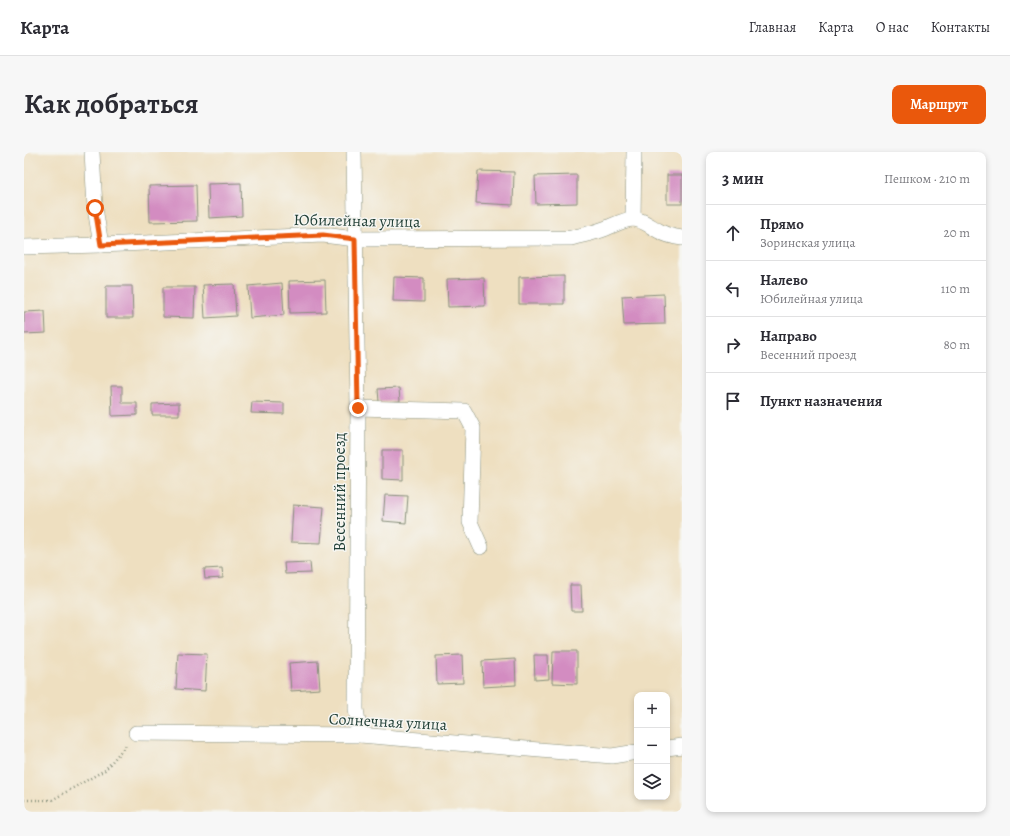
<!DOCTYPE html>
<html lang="ru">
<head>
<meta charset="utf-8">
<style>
	body { margin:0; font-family:Alegreya,serif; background:#f7f7f7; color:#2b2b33 }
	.controls { position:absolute; right:12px; bottom:12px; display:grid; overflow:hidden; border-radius:8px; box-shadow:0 2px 6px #0003 }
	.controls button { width:36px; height:36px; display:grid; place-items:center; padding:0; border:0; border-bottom:1px solid #e1e1e2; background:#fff; color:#2b2b33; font:20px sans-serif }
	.stop { position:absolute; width:12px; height:12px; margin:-9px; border:3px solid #ea580c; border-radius:50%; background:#fff }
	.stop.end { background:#ea580c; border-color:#fff; box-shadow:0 1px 4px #0008 }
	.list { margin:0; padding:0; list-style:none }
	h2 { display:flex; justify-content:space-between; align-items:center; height:52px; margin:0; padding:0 16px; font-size:17px }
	h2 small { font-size:13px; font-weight:400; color:#7c7c81 }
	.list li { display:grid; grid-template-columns:26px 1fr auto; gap:12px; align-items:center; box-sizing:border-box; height:56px; padding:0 16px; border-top:1px solid #e1e1e2 }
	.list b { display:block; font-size:15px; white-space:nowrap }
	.list p { margin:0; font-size:13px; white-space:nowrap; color:#7c7c81 }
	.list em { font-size:13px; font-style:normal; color:#7c7c81 }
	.icon { flex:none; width:22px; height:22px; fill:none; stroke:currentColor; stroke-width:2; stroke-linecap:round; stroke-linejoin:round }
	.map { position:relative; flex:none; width:658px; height:660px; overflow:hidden; border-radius:8px }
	header { display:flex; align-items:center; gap:24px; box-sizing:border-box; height:56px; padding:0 20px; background:#fff; border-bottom:1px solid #e1e1e2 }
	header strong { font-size:19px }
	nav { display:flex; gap:22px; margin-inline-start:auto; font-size:14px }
	.intro { display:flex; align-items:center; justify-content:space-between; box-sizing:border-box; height:96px; padding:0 24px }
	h1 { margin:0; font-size:28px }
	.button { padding:10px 18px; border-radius:8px; background:#ea580c; color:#fff; font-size:14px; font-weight:700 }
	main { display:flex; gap:24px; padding:0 24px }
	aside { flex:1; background:#fff; border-radius:8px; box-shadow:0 2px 6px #0003 }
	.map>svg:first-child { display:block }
</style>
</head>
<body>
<header>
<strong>Карта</strong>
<nav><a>Главная</a><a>Карта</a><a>О нас</a><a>Контакты</a></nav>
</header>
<div class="intro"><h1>Как добраться</h1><a class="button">Маршрут</a></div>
<main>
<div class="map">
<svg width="658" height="660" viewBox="0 0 658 660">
	<rect width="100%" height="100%" fill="#f6f6f2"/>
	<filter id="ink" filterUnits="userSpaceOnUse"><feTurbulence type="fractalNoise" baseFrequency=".025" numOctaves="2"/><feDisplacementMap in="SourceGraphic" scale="8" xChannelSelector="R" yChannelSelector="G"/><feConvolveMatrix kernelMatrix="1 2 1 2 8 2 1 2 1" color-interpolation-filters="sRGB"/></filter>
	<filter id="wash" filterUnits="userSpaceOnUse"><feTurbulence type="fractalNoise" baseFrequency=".012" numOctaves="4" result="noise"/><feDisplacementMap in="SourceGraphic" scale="16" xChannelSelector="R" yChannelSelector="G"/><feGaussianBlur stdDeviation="0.9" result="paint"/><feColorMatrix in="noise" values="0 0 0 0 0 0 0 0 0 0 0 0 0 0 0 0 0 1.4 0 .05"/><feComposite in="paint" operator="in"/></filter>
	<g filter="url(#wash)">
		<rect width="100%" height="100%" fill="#eedfc0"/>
		<g id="blocks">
			<g fill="#d38cc1">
				<path d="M 454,19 L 490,20 L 489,53 L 452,51 Z"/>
				<path d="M 553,23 L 553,51 L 512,52 L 511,24 Z"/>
				<rect x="643" y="23" width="15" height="29"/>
				<path d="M 217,31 L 218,64 L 185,66 L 184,32 Z"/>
				<path d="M 172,33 L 173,69 L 126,70 L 125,34 Z"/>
				<path d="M 540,124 L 540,152 L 495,152 L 495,125 Z"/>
				<path d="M 370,125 L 400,126 L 400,150 L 369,149 Z"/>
				<path d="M 460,126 L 461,154 L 424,155 L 423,127 Z"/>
				<path d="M 301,128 L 302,160 L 266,161 L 265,129 Z"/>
				<path d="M 258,131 L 260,163 L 226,166 L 224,134 Z"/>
				<path d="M 210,132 L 212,164 L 181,166 L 179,133 Z"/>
				<path d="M 82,134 L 108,134 L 109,166 L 82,166 Z"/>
				<path d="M 139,135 L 171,135 L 170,166 L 139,165 Z"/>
				<path d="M 640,142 L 641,172 L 600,173 L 598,144 Z"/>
				<path d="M 21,159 L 22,181 L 0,182 L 0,160 Z"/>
				<path d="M 87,234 L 98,234 L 98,251 L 113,251 L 113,263 L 88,264 Z"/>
				<path d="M 375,236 L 376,249 L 355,250 L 354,237 Z"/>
				<path d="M 228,250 L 260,251 L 260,262 L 227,261 Z"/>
				<path d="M 155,251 L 155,263 L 128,263 L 128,252 Z"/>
				<path d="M 358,298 L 379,298 L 379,328 L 358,327 Z"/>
				<path d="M 361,343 L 384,344 L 382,371 L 359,369 Z"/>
				<path d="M 269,353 L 300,355 L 297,391 L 267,390 Z"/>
				<path d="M 286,410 L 287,421 L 261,422 L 260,411 Z"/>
				<path d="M 198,416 L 199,426 L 181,427 L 180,417 Z"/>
				<path d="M 546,433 L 557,433 L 558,459 L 547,459 Z"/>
				<path d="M 529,499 L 553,499 L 553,532 L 528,531 Z"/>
				<path d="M 154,501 L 183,502 L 181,539 L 152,537 Z"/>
				<path d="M 438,503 L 439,531 L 413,532 L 412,504 Z"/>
				<path d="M 510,503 L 524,503 L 525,527 L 511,528 Z"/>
				<path d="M 491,507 L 492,533 L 459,535 L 458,509 Z"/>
				<path d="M 294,509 L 296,537 L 267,539 L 265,511 Z"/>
			</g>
		</g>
	</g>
	<g filter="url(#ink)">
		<use href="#blocks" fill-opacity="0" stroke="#868e7a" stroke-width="1"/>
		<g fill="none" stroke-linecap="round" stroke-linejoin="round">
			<defs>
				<g id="minor">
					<path d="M 68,0 L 71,56 L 77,93"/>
					<path d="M 330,0 L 334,256 L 332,557 L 336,583"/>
					<path d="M 609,67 L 610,0"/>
					<path d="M 0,95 L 77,93 L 299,83 L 331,87 L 547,86 C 558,83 570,81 580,77 C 588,74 601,67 609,67 C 618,67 627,75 635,79 C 642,83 650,85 658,86"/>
					<path d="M 334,256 L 440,259 L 449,276 L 446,370 L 457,395"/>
					<path d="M 112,581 L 336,583 L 588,604 L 613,600"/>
					<path d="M 643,596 L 658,594"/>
				</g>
			</defs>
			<use href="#minor" stroke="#868e7a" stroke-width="16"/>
			<path stroke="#868e7a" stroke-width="2.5" stroke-dasharray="1 3" stroke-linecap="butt" d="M 0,648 L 28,648 L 81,618 L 103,592"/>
			<use href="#minor" stroke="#fff" stroke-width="15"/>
		</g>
	</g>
	<g fill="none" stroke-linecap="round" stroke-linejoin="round" filter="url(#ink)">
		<path stroke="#ea580c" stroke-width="5" d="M 71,56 L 77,93 L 299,83 L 331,87 L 334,256"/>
	</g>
	<g text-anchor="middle" stroke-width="3" stroke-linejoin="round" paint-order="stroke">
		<g font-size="16" fill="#1f3d34" stroke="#f6f6f2">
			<text transform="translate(333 68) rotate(1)" y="6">Юбилейная улица</text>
			<text transform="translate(315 340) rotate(-90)" y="6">Весенний проезд</text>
			<text transform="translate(364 569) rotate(3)" y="6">Солнечная улица</text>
		</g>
	</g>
</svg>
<div class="controls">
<button>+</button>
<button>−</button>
<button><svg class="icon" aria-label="layers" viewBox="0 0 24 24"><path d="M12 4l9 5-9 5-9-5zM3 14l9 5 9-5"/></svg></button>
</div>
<div class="stop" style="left:71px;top:56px"></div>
<div class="stop end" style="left:334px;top:256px"></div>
</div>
<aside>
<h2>3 мин<small>Пешком · 210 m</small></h2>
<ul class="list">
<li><svg class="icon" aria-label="ahead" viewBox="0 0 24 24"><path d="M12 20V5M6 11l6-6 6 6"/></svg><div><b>Прямо</b><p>Зоринская улица</p></div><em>20 m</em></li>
<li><svg class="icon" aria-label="left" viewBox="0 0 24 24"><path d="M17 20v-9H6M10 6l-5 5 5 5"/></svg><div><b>Налево</b><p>Юбилейная улица</p></div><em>110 m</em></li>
<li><svg class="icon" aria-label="right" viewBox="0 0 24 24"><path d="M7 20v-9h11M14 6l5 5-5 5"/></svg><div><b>Направо</b><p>Весенний проезд</p></div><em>80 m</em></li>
<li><svg class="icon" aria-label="arrive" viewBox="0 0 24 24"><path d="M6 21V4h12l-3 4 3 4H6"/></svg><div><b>Пункт назначения</b></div></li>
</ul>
</aside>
</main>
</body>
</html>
